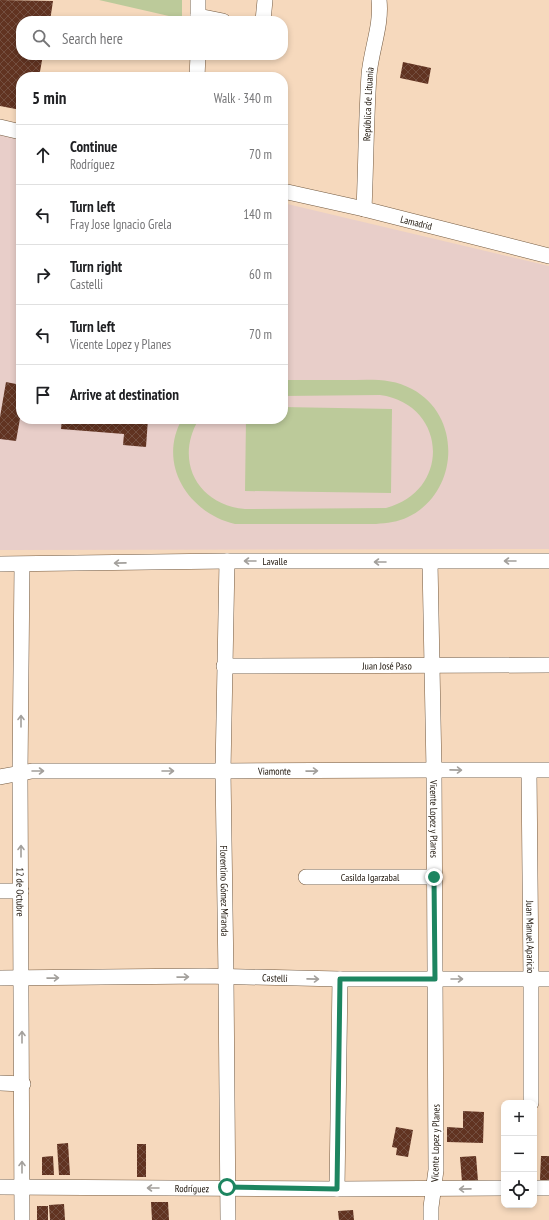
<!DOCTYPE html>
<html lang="en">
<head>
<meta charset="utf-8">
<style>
	body { margin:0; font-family:"PT Sans Narrow",sans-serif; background:#f6f6f6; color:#202124 }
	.controls { position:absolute; right:12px; bottom:12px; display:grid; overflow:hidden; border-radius:8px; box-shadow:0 2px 6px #0003 }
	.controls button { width:36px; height:36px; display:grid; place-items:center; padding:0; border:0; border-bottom:1px solid #e0e0e0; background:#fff; color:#202124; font:20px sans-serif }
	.stop { position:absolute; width:12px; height:12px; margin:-9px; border:3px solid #1d8560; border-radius:50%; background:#fff }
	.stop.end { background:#1d8560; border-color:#fff; box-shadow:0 1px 4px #0008 }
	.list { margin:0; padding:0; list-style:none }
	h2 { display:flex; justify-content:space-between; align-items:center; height:52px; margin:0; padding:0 16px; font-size:17px }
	h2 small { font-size:13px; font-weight:400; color:#757577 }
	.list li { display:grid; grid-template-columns:26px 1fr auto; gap:12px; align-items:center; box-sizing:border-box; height:60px; padding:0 16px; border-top:1px solid #e0e0e0 }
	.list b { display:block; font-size:15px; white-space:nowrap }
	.list p { margin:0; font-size:13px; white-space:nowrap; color:#757577 }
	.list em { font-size:13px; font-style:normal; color:#757577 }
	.icon { flex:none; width:22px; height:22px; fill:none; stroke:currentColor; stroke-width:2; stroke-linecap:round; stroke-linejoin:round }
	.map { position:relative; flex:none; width:549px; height:1220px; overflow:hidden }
	.search { position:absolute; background:#fff; box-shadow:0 2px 6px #0003; left:16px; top:16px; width:272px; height:44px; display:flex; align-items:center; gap:10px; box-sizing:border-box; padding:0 14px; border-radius:16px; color:#757577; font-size:15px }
	.panel { position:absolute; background:#fff; box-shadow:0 2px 6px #0003; left:16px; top:72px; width:272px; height:352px; border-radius:16px }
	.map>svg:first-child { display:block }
</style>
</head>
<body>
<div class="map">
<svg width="549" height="1220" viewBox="0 0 549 1220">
	<defs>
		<pattern id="building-cross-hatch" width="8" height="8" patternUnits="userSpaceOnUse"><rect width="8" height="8" fill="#613321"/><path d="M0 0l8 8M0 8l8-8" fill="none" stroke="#734e3f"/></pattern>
	</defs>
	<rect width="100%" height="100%" fill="#f6d9bd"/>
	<path fill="#e8cec9" d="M 0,135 L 21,140 L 21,419 L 283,419 L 283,203 L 549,266 L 549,549 L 0,550 Z"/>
	<g fill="#bcca9a">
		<path d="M 99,0 L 182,0 L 182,19 Z"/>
		<path d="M 283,380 C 303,380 323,380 344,380 C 367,380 391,377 412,389 C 463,416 459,493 408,517 C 398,522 387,523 376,524 L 235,524 C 188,513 157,464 182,419 L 199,419 C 174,460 197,505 245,509 L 386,508 C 452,491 447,404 380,395 L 283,396 Z"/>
		<path d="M 283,407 L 392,409 L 391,493 L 245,491 L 246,419 L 283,419 Z"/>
	</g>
	<g fill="url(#building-cross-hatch)">
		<path d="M 0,0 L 53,1 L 50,21 L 21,21 L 21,55 L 43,55 L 39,77 L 21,77 L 21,110 L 0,106 Z"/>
		<path d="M 403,62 L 431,68 L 428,84 L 400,78 Z"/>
		<path d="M 6,382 L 21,385 L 21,413 L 16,441 L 0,439 L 0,417 Z"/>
		<path d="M 62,419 L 148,419 L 146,447 L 123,445 L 124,434 L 61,429 Z"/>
		<path d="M 463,1111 L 484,1112 L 483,1143 L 447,1142 L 447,1127 L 463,1128 Z"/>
		<path d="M 396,1127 L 413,1130 L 408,1157 L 396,1155 L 397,1148 L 392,1147 Z"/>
		<path d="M 68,1143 L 70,1175 L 59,1175 L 57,1144 Z"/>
		<rect x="137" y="1144" width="9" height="33"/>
		<path d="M 53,1156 L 54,1175 L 42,1175 L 42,1157 Z"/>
		<path d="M 476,1156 L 478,1181 L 462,1182 L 460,1157 Z"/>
		<path d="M 541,1156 L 549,1156 L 549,1180 L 540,1180 Z"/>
		<path d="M 151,1202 L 168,1202 L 169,1220 L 152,1220 Z"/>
		<path d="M 64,1204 L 65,1220 L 50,1220 L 49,1205 Z"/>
		<rect x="37" y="1206" width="11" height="14"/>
		<path d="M 353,1210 L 354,1220 L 339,1220 L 338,1211 Z"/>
	</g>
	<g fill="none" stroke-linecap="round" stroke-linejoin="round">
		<defs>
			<g id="minor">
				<path d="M 198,16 L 223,21"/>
				<path d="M 198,21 L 198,0"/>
				<path d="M 263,21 L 265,0"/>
				<path d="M 197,77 L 198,55"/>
				<path d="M 0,127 L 21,132"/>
				<path id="s1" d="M 283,191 L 364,209 L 549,256"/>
				<path id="s2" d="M 364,209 C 366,165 366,120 369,75 C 371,50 382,25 379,0"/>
				<path id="s3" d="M 227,561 L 223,771 L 226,977 L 228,1220"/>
				<path id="s4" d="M 430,562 L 434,770 L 436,1170 L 431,1207 L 431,1220"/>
				<path id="s5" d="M 0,564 L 227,561 L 549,561"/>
				<path id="s6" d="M 22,565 L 20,774 L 22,1220"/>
				<path id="s7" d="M 224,666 L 549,665"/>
				<path id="s8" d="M 529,771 L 531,979 L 531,1103"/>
				<path id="s9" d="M 0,777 L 32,771 L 223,771 L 434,770 L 549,770"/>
				<path id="s10" d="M 306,877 L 434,877"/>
				<path d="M 0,891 L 21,891"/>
				<path id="s11" d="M 0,978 L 205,976 L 340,979 L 549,979"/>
				<path d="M 0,1083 L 23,1084"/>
				<path id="s12" d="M 0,1187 L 337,1189 L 504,1188"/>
				<path d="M 534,1188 L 549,1188"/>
				<path d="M 337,1189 L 340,979"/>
			</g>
		</defs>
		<use href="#minor" stroke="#735a41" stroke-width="16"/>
		<use href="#minor" stroke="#fff" stroke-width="15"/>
	</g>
	<defs><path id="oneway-shaft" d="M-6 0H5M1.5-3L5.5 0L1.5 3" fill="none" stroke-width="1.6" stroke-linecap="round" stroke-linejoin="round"/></defs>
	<g stroke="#a3a09c">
		<use href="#oneway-shaft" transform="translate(250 561) rotate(-180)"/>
		<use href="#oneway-shaft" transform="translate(510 561) rotate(180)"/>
		<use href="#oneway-shaft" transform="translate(380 562) rotate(-180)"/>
		<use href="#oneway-shaft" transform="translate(120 563) rotate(179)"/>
		<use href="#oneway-shaft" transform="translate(21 721) rotate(-90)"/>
		<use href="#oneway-shaft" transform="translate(456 770) rotate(1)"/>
		<use href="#oneway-shaft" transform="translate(38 771)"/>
		<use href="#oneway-shaft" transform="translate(168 771)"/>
		<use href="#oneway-shaft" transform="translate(312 771) rotate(-1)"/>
		<use href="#oneway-shaft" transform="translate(21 851) rotate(-90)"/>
		<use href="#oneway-shaft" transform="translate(183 977) rotate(-1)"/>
		<use href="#oneway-shaft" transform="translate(53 978) rotate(-1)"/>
		<use href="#oneway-shaft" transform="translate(313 979) rotate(1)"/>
		<use href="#oneway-shaft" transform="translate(457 979)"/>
		<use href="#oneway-shaft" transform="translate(22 1037) rotate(-90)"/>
		<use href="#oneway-shaft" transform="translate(22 1167) rotate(-90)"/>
		<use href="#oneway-shaft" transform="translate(153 1188) rotate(180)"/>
		<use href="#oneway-shaft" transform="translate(465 1189) rotate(179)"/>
	</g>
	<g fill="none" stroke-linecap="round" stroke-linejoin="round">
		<path stroke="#1d8560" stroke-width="5" d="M 227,1187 L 337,1189 L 340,979 L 435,979 L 434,877"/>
	</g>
	<g text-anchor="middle" stroke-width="4" stroke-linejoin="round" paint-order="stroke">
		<g font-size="10" fill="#1a1107" stroke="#fff">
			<text dy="4" stroke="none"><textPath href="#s2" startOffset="105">República de Lituania</textPath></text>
			<text dy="4" stroke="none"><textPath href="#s1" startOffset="137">Lamadrid</textPath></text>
			<text dy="4" stroke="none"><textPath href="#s5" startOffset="275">Lavalle</textPath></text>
			<text dy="4" stroke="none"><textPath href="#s7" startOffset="163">Juan José Paso</textPath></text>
			<text dy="4" stroke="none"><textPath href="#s9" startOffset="275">Viamonte</textPath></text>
			<text dy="4" stroke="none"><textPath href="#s4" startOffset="257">Vicente Lopez y Planes</textPath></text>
			<text dy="4" stroke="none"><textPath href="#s10" startOffset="64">Casilda Igarzabal</textPath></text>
			<text dy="4" stroke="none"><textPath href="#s3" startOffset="330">Florentino Gómez Miranda</textPath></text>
			<text dy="4" stroke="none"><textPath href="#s6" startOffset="327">12 de Octubre</textPath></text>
			<text dy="4" stroke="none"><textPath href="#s8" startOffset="166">Juan Manuel Aparicio</textPath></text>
			<text dy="4" stroke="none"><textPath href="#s11" startOffset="275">Castelli</textPath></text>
			<text transform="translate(435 1143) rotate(-89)" y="4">Vicente Lopez y Planes</text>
			<text dy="4" stroke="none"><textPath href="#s12" startOffset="192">Rodríguez</textPath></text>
		</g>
	</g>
</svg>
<div class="controls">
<button>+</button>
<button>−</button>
<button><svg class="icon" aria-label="locate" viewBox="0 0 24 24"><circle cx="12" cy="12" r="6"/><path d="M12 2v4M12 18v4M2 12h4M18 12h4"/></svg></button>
</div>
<div class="stop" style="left:227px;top:1187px"></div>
<div class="stop end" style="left:434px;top:877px"></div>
<div class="search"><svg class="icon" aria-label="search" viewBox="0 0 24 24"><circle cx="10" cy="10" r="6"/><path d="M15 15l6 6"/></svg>Search here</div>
<section class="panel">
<h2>5 min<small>Walk · 340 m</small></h2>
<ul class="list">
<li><svg class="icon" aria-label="ahead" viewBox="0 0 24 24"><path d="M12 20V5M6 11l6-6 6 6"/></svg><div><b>Continue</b><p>Rodríguez</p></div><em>70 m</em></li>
<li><svg class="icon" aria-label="left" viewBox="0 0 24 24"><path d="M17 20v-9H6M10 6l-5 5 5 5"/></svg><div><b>Turn left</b><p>Fray Jose Ignacio Grela</p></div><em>140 m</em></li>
<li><svg class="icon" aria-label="right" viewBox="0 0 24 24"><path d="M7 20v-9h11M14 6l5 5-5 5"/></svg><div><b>Turn right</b><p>Castelli</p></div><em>60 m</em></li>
<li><svg class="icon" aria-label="left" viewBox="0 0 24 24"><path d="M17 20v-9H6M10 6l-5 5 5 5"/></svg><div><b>Turn left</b><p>Vicente Lopez y Planes</p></div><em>70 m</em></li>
<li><svg class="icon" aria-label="arrive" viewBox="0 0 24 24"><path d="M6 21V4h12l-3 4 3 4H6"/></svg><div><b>Arrive at destination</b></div></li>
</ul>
</section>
</div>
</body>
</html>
